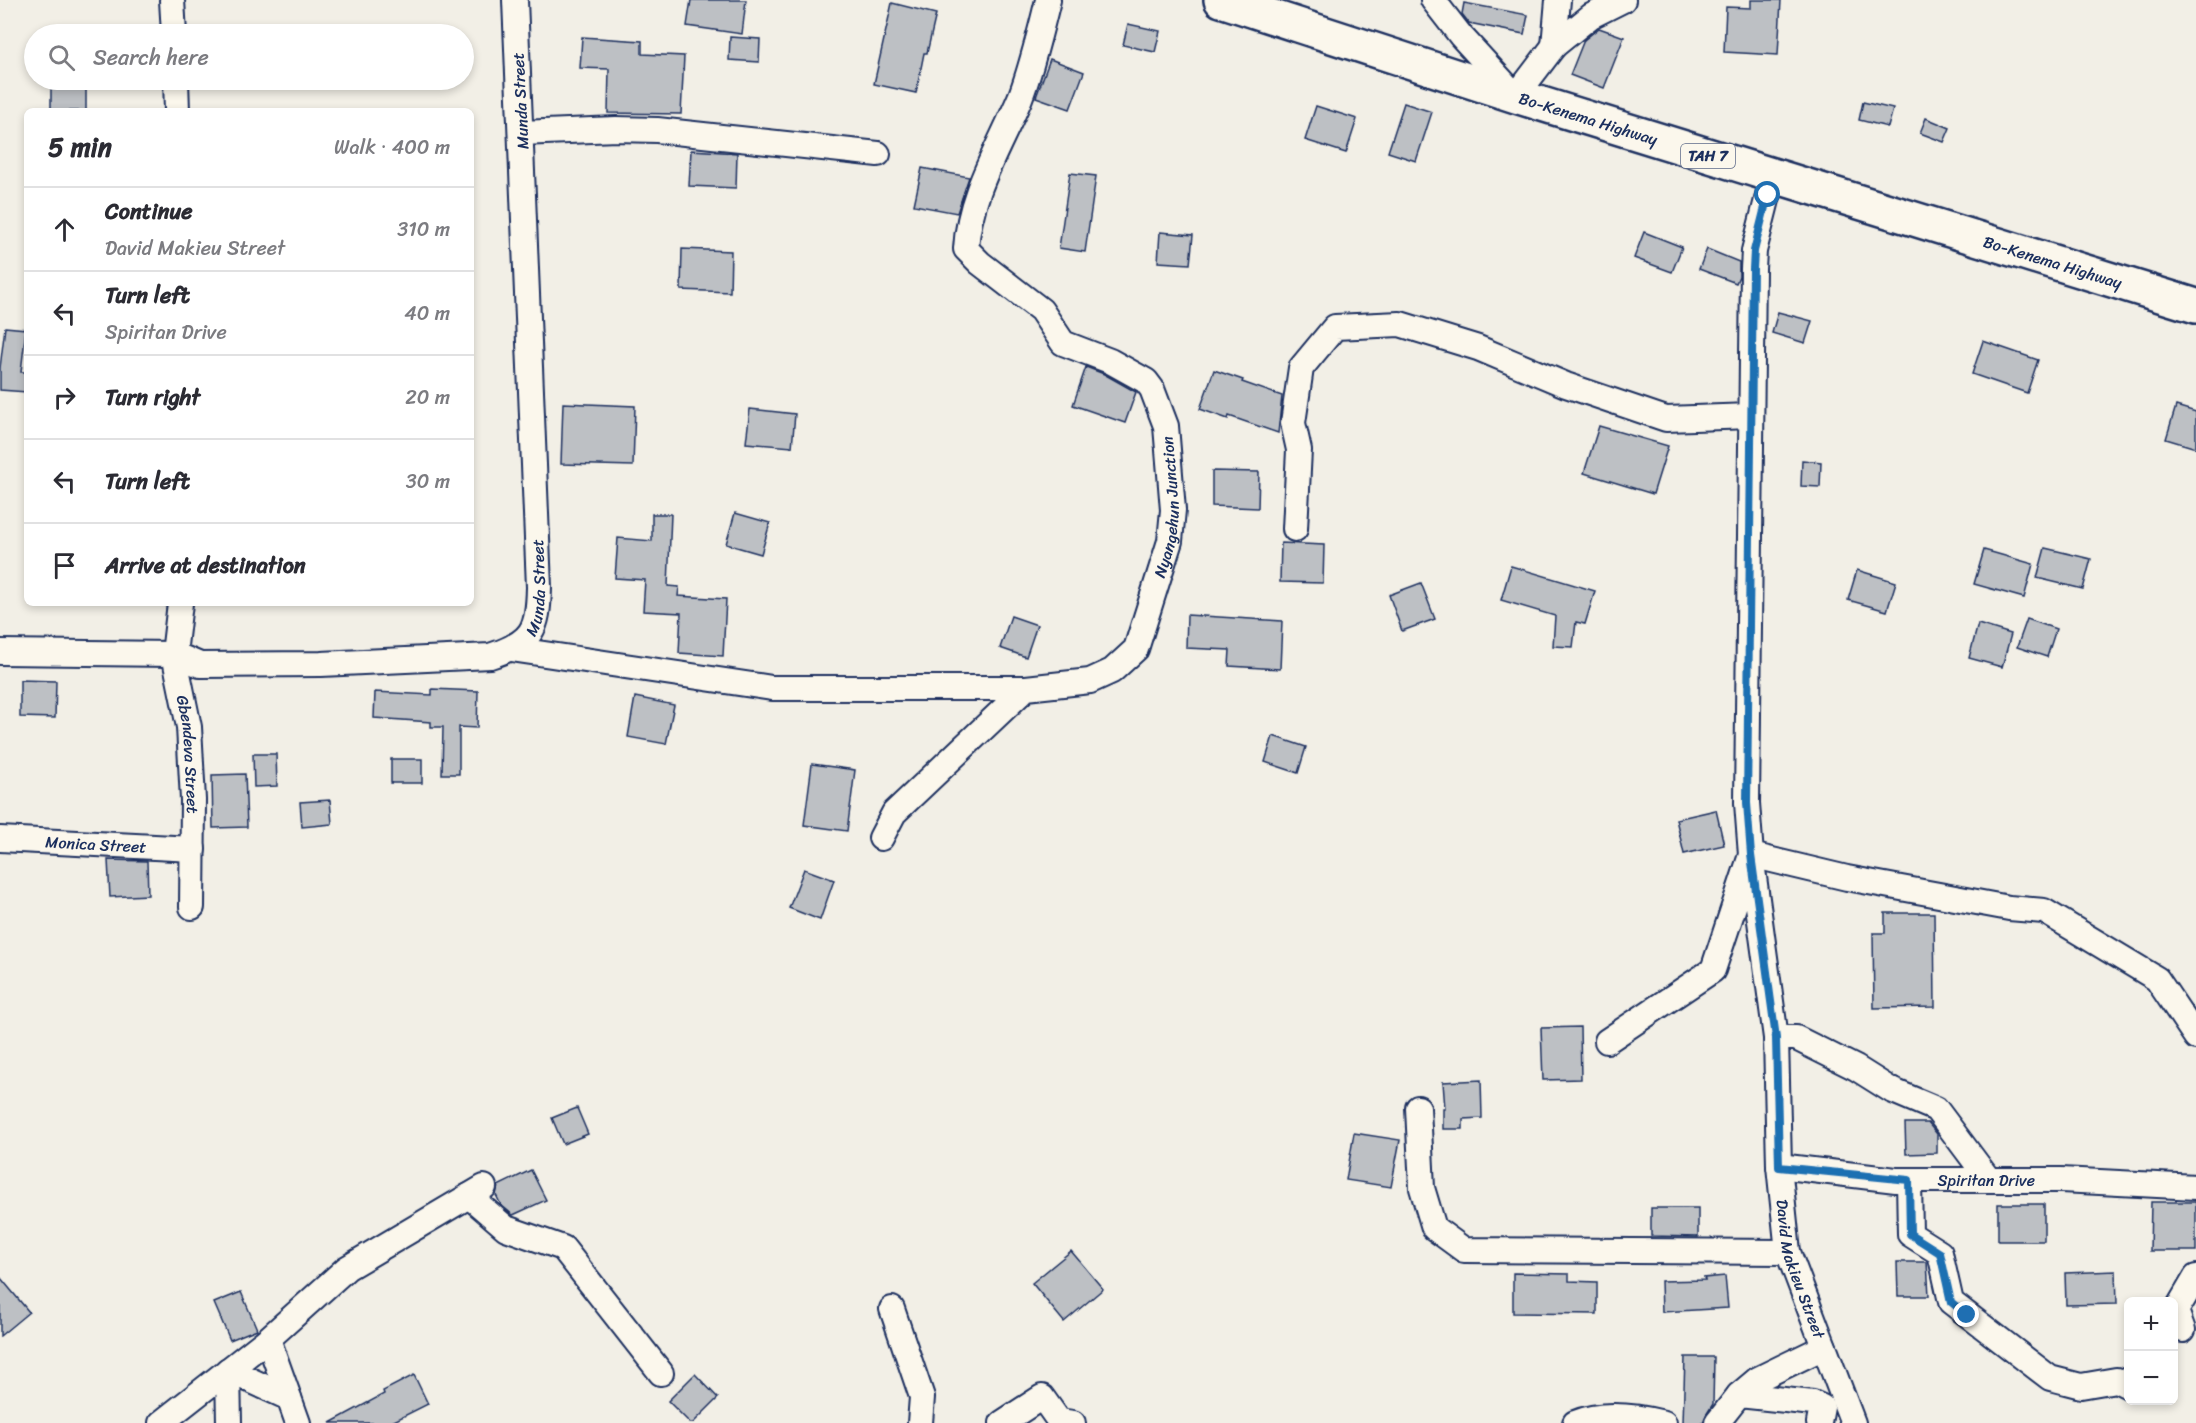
<!DOCTYPE html>
<html lang="en">
<head>
<meta charset="utf-8">
<style>
	body { margin:0; font-family:Sriracha,sans-serif; background:#f7f7f7; color:#2b2b33 }
	.controls { position:absolute; right:18px; bottom:18px; display:grid; overflow:hidden; border-radius:9px; box-shadow:0 3px 9px #0003 }
	.controls button { width:54px; height:54px; display:grid; place-items:center; padding:0; border:0; border-bottom:2px solid #e1e1e2; background:#fff; color:#2b2b33; font:30px sans-serif }
	.stop { position:absolute; width:18px; height:18px; margin:-14px; border:4px solid #1f6fb2; border-radius:50%; background:#fff }
	.stop.end { background:#1f6fb2; border-color:#fff; box-shadow:0 2px 6px #0008 }
	.list { margin:0; padding:0; list-style:none }
	h2 { display:flex; justify-content:space-between; align-items:center; height:78px; margin:0; padding:0 24px; font-size:26px }
	h2 small { font-size:20px; font-weight:400; color:#7c7c81 }
	.list li { display:grid; grid-template-columns:39px 1fr auto; gap:18px; align-items:center; box-sizing:border-box; height:84px; padding:0 24px; border-top:2px solid #e1e1e2 }
	.list b { display:block; font-size:22px; white-space:nowrap }
	.list p { margin:0; font-size:20px; white-space:nowrap; color:#7c7c81 }
	.list em { font-size:20px; font-style:normal; color:#7c7c81 }
	.icon { flex:none; width:33px; height:33px; fill:none; stroke:currentColor; stroke-width:2; stroke-linecap:round; stroke-linejoin:round }
	.map { position:relative; flex:none; width:2196px; height:1423px; overflow:hidden }
	.search { position:absolute; background:#fff; box-shadow:0 3px 9px #0003; left:24px; top:24px; width:450px; height:66px; display:flex; align-items:center; gap:15px; box-sizing:border-box; padding:0 21px; border-radius:33px; color:#7c7c81; font-size:22px }
	.panel { position:absolute; background:#fff; box-shadow:0 3px 9px #0003; left:24px; top:108px; width:450px; height:498px; border-radius:9px }
	.map>svg:first-child { display:block }
</style>
</head>
<body>
<div class="map">
<svg width="2196" height="1423" viewBox="0 0 2196 1423">
	<rect width="100%" height="100%" fill="#f2efe6"/>
	<filter id="ink" filterUnits="userSpaceOnUse"><feTurbulence type="fractalNoise" baseFrequency=".0167" numOctaves="2"/><feDisplacementMap in="SourceGraphic" scale="12" xChannelSelector="R" yChannelSelector="G"/><feConvolveMatrix kernelMatrix="1 2 1 2 8 2 1 2 1" color-interpolation-filters="sRGB"/></filter>
	<g filter="url(#ink)">
		<g fill="#bdc0c4" stroke="#1b2f5e" stroke-width="1.5">
			<path d="M 691,0 L 746,0 L 742,34 L 687,26 Z"/>
			<path d="M 1751,0 L 1781,0 L 1778,55 L 1724,52 L 1726,7 L 1751,8 Z"/>
			<path d="M 892,3 L 936,14 L 927,53 L 924,53 L 916,93 L 874,84 Z"/>
			<path d="M 1464,3 L 1528,15 L 1524,34 L 1469,23 L 1462,14 Z"/>
			<path d="M 1128,24 L 1160,31 L 1155,52 L 1123,45 Z"/>
			<path d="M 1599,28 L 1624,37 L 1604,88 L 1570,75 L 1584,40 Z"/>
			<path d="M 582,37 L 642,41 L 642,54 L 684,56 L 681,114 L 608,113 L 609,69 L 580,68 Z"/>
			<path d="M 730,37 L 760,39 L 759,62 L 729,60 Z"/>
			<path d="M 1050,59 L 1084,72 L 1070,109 L 1036,97 Z"/>
			<rect x="51" y="80" width="35" height="31"/>
			<path d="M 1863,102 L 1893,109 L 1888,127 L 1859,120 Z"/>
			<path d="M 1404,103 L 1432,112 L 1416,161 L 1388,152 Z"/>
			<path d="M 1316,106 L 1357,119 L 1346,153 L 1305,140 Z"/>
			<path d="M 1926,118 L 1950,128 L 1944,142 L 1920,133 Z"/>
			<path d="M 691,150 L 737,153 L 736,188 L 689,186 Z"/>
			<path d="M 922,168 L 969,177 L 957,213 L 914,205 Z"/>
			<path d="M 1070,173 L 1096,176 L 1085,252 L 1059,248 Z"/>
			<path d="M 1160,232 L 1193,235 L 1190,264 L 1158,262 Z"/>
			<path d="M 1644,232 L 1682,247 L 1672,272 L 1634,258 Z"/>
			<path d="M 682,249 L 731,251 L 730,292 L 681,290 Z"/>
			<path d="M 1707,249 L 1739,262 L 1739,276 L 1736,283 L 1699,269 Z"/>
			<path d="M 1778,312 L 1812,321 L 1805,343 L 1772,333 Z"/>
			<path d="M 5,327 L 26,329 L 21,372 L 27,372 L 27,392 L 0,390 L 0,368 Z"/>
			<path d="M 1983,341 L 2038,360 L 2027,393 L 1972,374 Z"/>
			<path d="M 1086,367 L 1104,374 L 1136,392 L 1125,423 L 1073,405 Z"/>
			<path d="M 1214,370 L 1243,380 L 1242,382 L 1282,396 L 1278,433 L 1229,416 L 1228,419 L 1200,409 Z"/>
			<path d="M 563,403 L 635,406 L 633,466 L 561,464 Z"/>
			<path d="M 2176,406 L 2196,412 L 2196,448 L 2166,439 Z"/>
			<path d="M 750,409 L 795,414 L 792,447 L 746,443 Z"/>
			<path d="M 1599,426 L 1668,446 L 1653,494 L 1584,473 Z"/>
			<path d="M 1802,460 L 1821,462 L 1820,487 L 1801,486 Z"/>
			<path d="M 1212,471 L 1259,472 L 1258,508 L 1212,506 Z"/>
			<path d="M 735,513 L 770,523 L 761,554 L 726,544 Z"/>
			<path d="M 652,514 L 671,514 L 668,586 L 679,587 L 678,596 L 726,599 L 723,656 L 679,653 L 681,613 L 643,611 L 645,580 L 615,578 L 618,538 L 652,541 Z"/>
			<path d="M 1281,543 L 1324,545 L 1323,583 L 1280,582 Z"/>
			<path d="M 2045,548 L 2091,559 L 2083,589 L 2037,578 Z"/>
			<path d="M 1984,550 L 2033,564 L 2024,598 L 1974,584 Z"/>
			<path d="M 1511,566 L 1595,591 L 1585,624 L 1576,622 L 1573,647 L 1553,646 L 1555,616 L 1501,600 Z"/>
			<path d="M 1857,570 L 1896,582 L 1887,611 L 1848,600 Z"/>
			<path d="M 1421,583 L 1435,619 L 1402,631 L 1389,595 Z"/>
			<path d="M 1187,615 L 1282,621 L 1280,669 L 1229,666 L 1230,650 L 1186,648 Z"/>
			<path d="M 1011,616 L 1037,625 L 1026,657 L 1000,648 Z"/>
			<path d="M 2027,619 L 2056,629 L 2047,657 L 2017,647 Z"/>
			<path d="M 1978,624 L 2011,634 L 2002,667 L 1969,658 Z"/>
			<path d="M 20,680 L 56,681 L 55,718 L 20,717 Z"/>
			<path d="M 432,689 L 478,691 L 477,728 L 459,727 L 459,774 L 442,774 L 443,727 L 431,727 L 431,722 L 374,718 L 375,692 L 432,695 Z"/>
			<path d="M 635,697 L 674,705 L 666,744 L 628,737 Z"/>
			<path d="M 1273,736 L 1306,747 L 1298,773 L 1265,762 Z"/>
			<path d="M 253,754 L 276,754 L 277,786 L 254,787 Z"/>
			<rect x="391" y="759" width="31" height="24"/>
			<path d="M 812,764 L 855,770 L 847,831 L 804,825 Z"/>
			<path d="M 245,774 L 247,827 L 213,828 L 212,775 Z"/>
			<path d="M 330,800 L 332,824 L 302,827 L 300,802 Z"/>
			<path d="M 1716,810 L 1724,845 L 1684,854 L 1676,819 Z"/>
			<path d="M 108,860 L 147,861 L 148,895 L 110,897 Z"/>
			<path d="M 804,869 L 834,880 L 820,920 L 789,908 Z"/>
			<path d="M 1885,913 L 1934,913 L 1935,1007 L 1874,1008 L 1873,933 L 1885,933 Z"/>
			<path d="M 1580,1027 L 1581,1079 L 1543,1080 L 1541,1028 Z"/>
			<path d="M 1481,1080 L 1482,1118 L 1463,1119 L 1463,1129 L 1443,1129 L 1443,1109 L 1445,1109 L 1443,1082 Z"/>
			<path d="M 577,1108 L 588,1134 L 563,1144 L 552,1118 Z"/>
			<path d="M 1905,1123 L 1928,1123 L 1937,1134 L 1937,1153 L 1906,1154 Z"/>
			<path d="M 1354,1133 L 1400,1140 L 1391,1187 L 1346,1180 Z"/>
			<path d="M 531,1170 L 546,1200 L 513,1215 L 501,1205 L 496,1195 L 498,1186 Z"/>
			<path d="M 2151,1202 L 2196,1202 L 2196,1251 L 2150,1251 Z"/>
			<rect x="1998" y="1204" width="46" height="37"/>
			<path d="M 1651,1208 L 1698,1208 L 1698,1237 L 1651,1236 Z"/>
			<path d="M 1071,1251 L 1103,1289 L 1064,1322 L 1032,1283 Z"/>
			<path d="M 1897,1262 L 1927,1262 L 1929,1296 L 1898,1296 Z"/>
			<path d="M 2116,1271 L 2117,1304 L 2066,1305 L 2065,1273 Z"/>
			<path d="M 1513,1273 L 1569,1274 L 1569,1281 L 1597,1282 L 1597,1314 L 1513,1313 Z"/>
			<path d="M 1725,1276 L 1728,1308 L 1662,1312 L 1661,1281 L 1705,1280 L 1704,1278 Z"/>
			<path d="M 0,1277 L 29,1312 L 0,1336 Z"/>
			<path d="M 241,1292 L 257,1329 L 230,1340 L 214,1303 Z"/>
			<path d="M 1685,1357 L 1714,1357 L 1713,1404 L 1706,1415 L 1703,1423 L 1683,1423 Z"/>
			<path d="M 695,1374 L 718,1398 L 693,1423 L 690,1423 L 668,1401 Z"/>
			<path d="M 414,1375 L 428,1404 L 390,1423 L 330,1423 L 384,1394 L 383,1391 Z"/>
		</g>
		<g fill="none" stroke-linecap="round" stroke-linejoin="round">
			<defs>
				<g id="minor">
					<path d="M 172,0 L 174,34"/>
					<path d="M 1433,0 L 1461,36 L 1516,96 L 1554,46 L 1591,16 L 1623,0"/>
					<path d="M 1554,46 L 1558,0"/>
					<path d="M 176,80 L 177,111"/>
					<path d="M 521,133 L 616,129 L 657,130 L 878,154"/>
					<path id="s1" d="M 1773,176 L 1754,251 L 1753,269 L 1747,803 L 1751,855 L 1776,1038 L 1779,1166 L 1788,1252 L 1853,1423"/>
					<path d="M 1295,529 L 1299,450 L 1293,423 L 1301,368 L 1335,327 L 1400,324 L 1478,348 L 1566,385 L 1666,419 L 1751,416"/>
					<path id="s2" d="M 180,603 L 174,654 L 189,727 L 193,800 L 192,907"/>
					<path d="M 511,649 L 772,688 L 1026,688"/>
					<path id="s3" d="M 0,652 L 174,654 L 200,665 L 321,664 L 490,656 C 533,642 538,630 539,587 L 515,0"/>
					<path id="s4" d="M 881,838 L 894,813 L 1026,688 L 1090,681 L 1112,671 L 1136,649 L 1170,541 L 1173,510 L 1166,426 L 1152,389 L 1146,381 L 1110,361 L 1063,343 L 1041,310 L 980,263 L 966,249 C 969,194 999,148 1020,98 C 1032,67 1040,32 1048,0"/>
					<path id="s5" d="M 0,839 L 193,849"/>
					<path d="M 1776,1038 L 1796,1038 L 1856,1068 L 1891,1090 L 1936,1109 L 1989,1180"/>
					<path d="M 1607,1041 L 1713,970 L 1751,855 L 1847,878 L 2009,908 L 2044,911 L 2157,979 L 2196,1037"/>
					<path d="M 1418,1108 L 1422,1188 L 1434,1228 L 1464,1250 L 1788,1252"/>
					<path id="s6" d="M 1779,1166 L 1896,1180 L 2061,1180 L 2196,1187"/>
					<path d="M 1909,1180 L 1910,1234 L 1940,1253 L 1951,1302 L 2050,1378 L 2081,1386 L 2116,1380 L 2128,1386"/>
					<path d="M 469,1196 L 506,1228 L 563,1248 L 661,1373"/>
					<path d="M 892,1309 L 922,1397 L 920,1423"/>
					<path d="M 2183,1330 L 2176,1311 L 2196,1277"/>
					<path d="M 268,1339 L 298,1423"/>
					<path d="M 161,1423 L 268,1339 L 347,1268 L 484,1187"/>
					<path d="M 229,1423 L 228,1370 L 289,1398"/>
					<path d="M 1002,1423 L 1042,1397 L 1059,1421 L 1073,1423"/>
					<path d="M 1575,1423 C 1601,1412 1636,1416 1664,1423"/>
					<path d="M 1717,1423 L 1739,1395"/>
					<path d="M 1819,1423 L 1822,1407 L 1813,1403 L 1739,1395 L 1758,1379 L 1824,1347"/>
				</g>
				<g id="trunk">
					<path id="s7" d="M 1221,0 L 1516,96 L 2196,306"/>
				</g>
			</defs>
			<use href="#minor" stroke="#1b2f5e" stroke-width="28"/>
			<use href="#trunk" stroke="#1b2f5e" stroke-width="38"/>
			<use href="#minor" stroke="#fbf7ec" stroke-width="24"/>
			<use href="#trunk" stroke="#fbf7ec" stroke-width="33"/>
		</g>
	</g>
	<g fill="none" stroke-linecap="round" stroke-linejoin="round" filter="url(#ink)">
		<path stroke="#1f6fb2" stroke-width="8" d="M 1768,195 L 1754,251 L 1753,269 L 1747,803 L 1751,855 L 1776,1038 L 1779,1167 L 1909,1180 L 1910,1234 L 1940,1253 L 1951,1302 L 1967,1315"/>
	</g>
	<g text-anchor="middle" stroke-width="4.5" stroke-linejoin="round" paint-order="stroke">
		<rect fill="#fbf7ec" stroke="#5e6b89" stroke-width="1.5" x="1681" y="144" width="54" height="24" rx="4.5"/>
		<g font-size="15" font-weight="bold" fill="#1b2f5e">
			<text x="1708" y="161">TAH 7</text>
		</g>
		<g font-size="16" fill="#1b2f5e" stroke="#fbf7ec">
			<text transform="translate(520 101) rotate(-93)" y="6">Munda Street</text>
			<text dy="6" stroke="none"><textPath href="#s7" startOffset="386">Bo-Kenema Highway</textPath></text>
			<text dy="6" stroke="none"><textPath href="#s7" startOffset="872">Bo-Kenema Highway</textPath></text>
			<text dy="6" stroke="none"><textPath href="#s4" startOffset="478">Nyangehun Junction</textPath></text>
			<text dy="6" stroke="none"><textPath href="#s3" startOffset="586">Munda Street</textPath></text>
			<text dy="6" stroke="none"><textPath href="#s2" startOffset="153">Gbendeva Street</textPath></text>
			<text dy="6" stroke="none"><textPath href="#s5" startOffset="96">Monica Street</textPath></text>
			<text dy="6" stroke="none"><textPath href="#s6" startOffset="208">Spiritan Drive</textPath></text>
			<text dy="6" stroke="none"><textPath href="#s1" startOffset="1100">David Makieu Street</textPath></text>
		</g>
	</g>
</svg>
<div class="controls">
<button>+</button>
<button>−</button>
</div>
<div class="stop" style="left:1768px;top:195px"></div>
<div class="stop end" style="left:1967px;top:1315px"></div>
<div class="search"><svg class="icon" aria-label="search" viewBox="0 0 24 24"><circle cx="10" cy="10" r="6"/><path d="M15 15l6 6"/></svg>Search here</div>
<section class="panel">
<h2>5 min<small>Walk · 400 m</small></h2>
<ul class="list">
<li><svg class="icon" aria-label="ahead" viewBox="0 0 24 24"><path d="M12 20V5M6 11l6-6 6 6"/></svg><div><b>Continue</b><p>David Makieu Street</p></div><em>310 m</em></li>
<li><svg class="icon" aria-label="left" viewBox="0 0 24 24"><path d="M17 20v-9H6M10 6l-5 5 5 5"/></svg><div><b>Turn left</b><p>Spiritan Drive</p></div><em>40 m</em></li>
<li><svg class="icon" aria-label="right" viewBox="0 0 24 24"><path d="M7 20v-9h11M14 6l5 5-5 5"/></svg><div><b>Turn right</b></div><em>20 m</em></li>
<li><svg class="icon" aria-label="left" viewBox="0 0 24 24"><path d="M17 20v-9H6M10 6l-5 5 5 5"/></svg><div><b>Turn left</b></div><em>30 m</em></li>
<li><svg class="icon" aria-label="arrive" viewBox="0 0 24 24"><path d="M6 21V4h12l-3 4 3 4H6"/></svg><div><b>Arrive at destination</b></div></li>
</ul>
</section>
</div>
</body>
</html>
